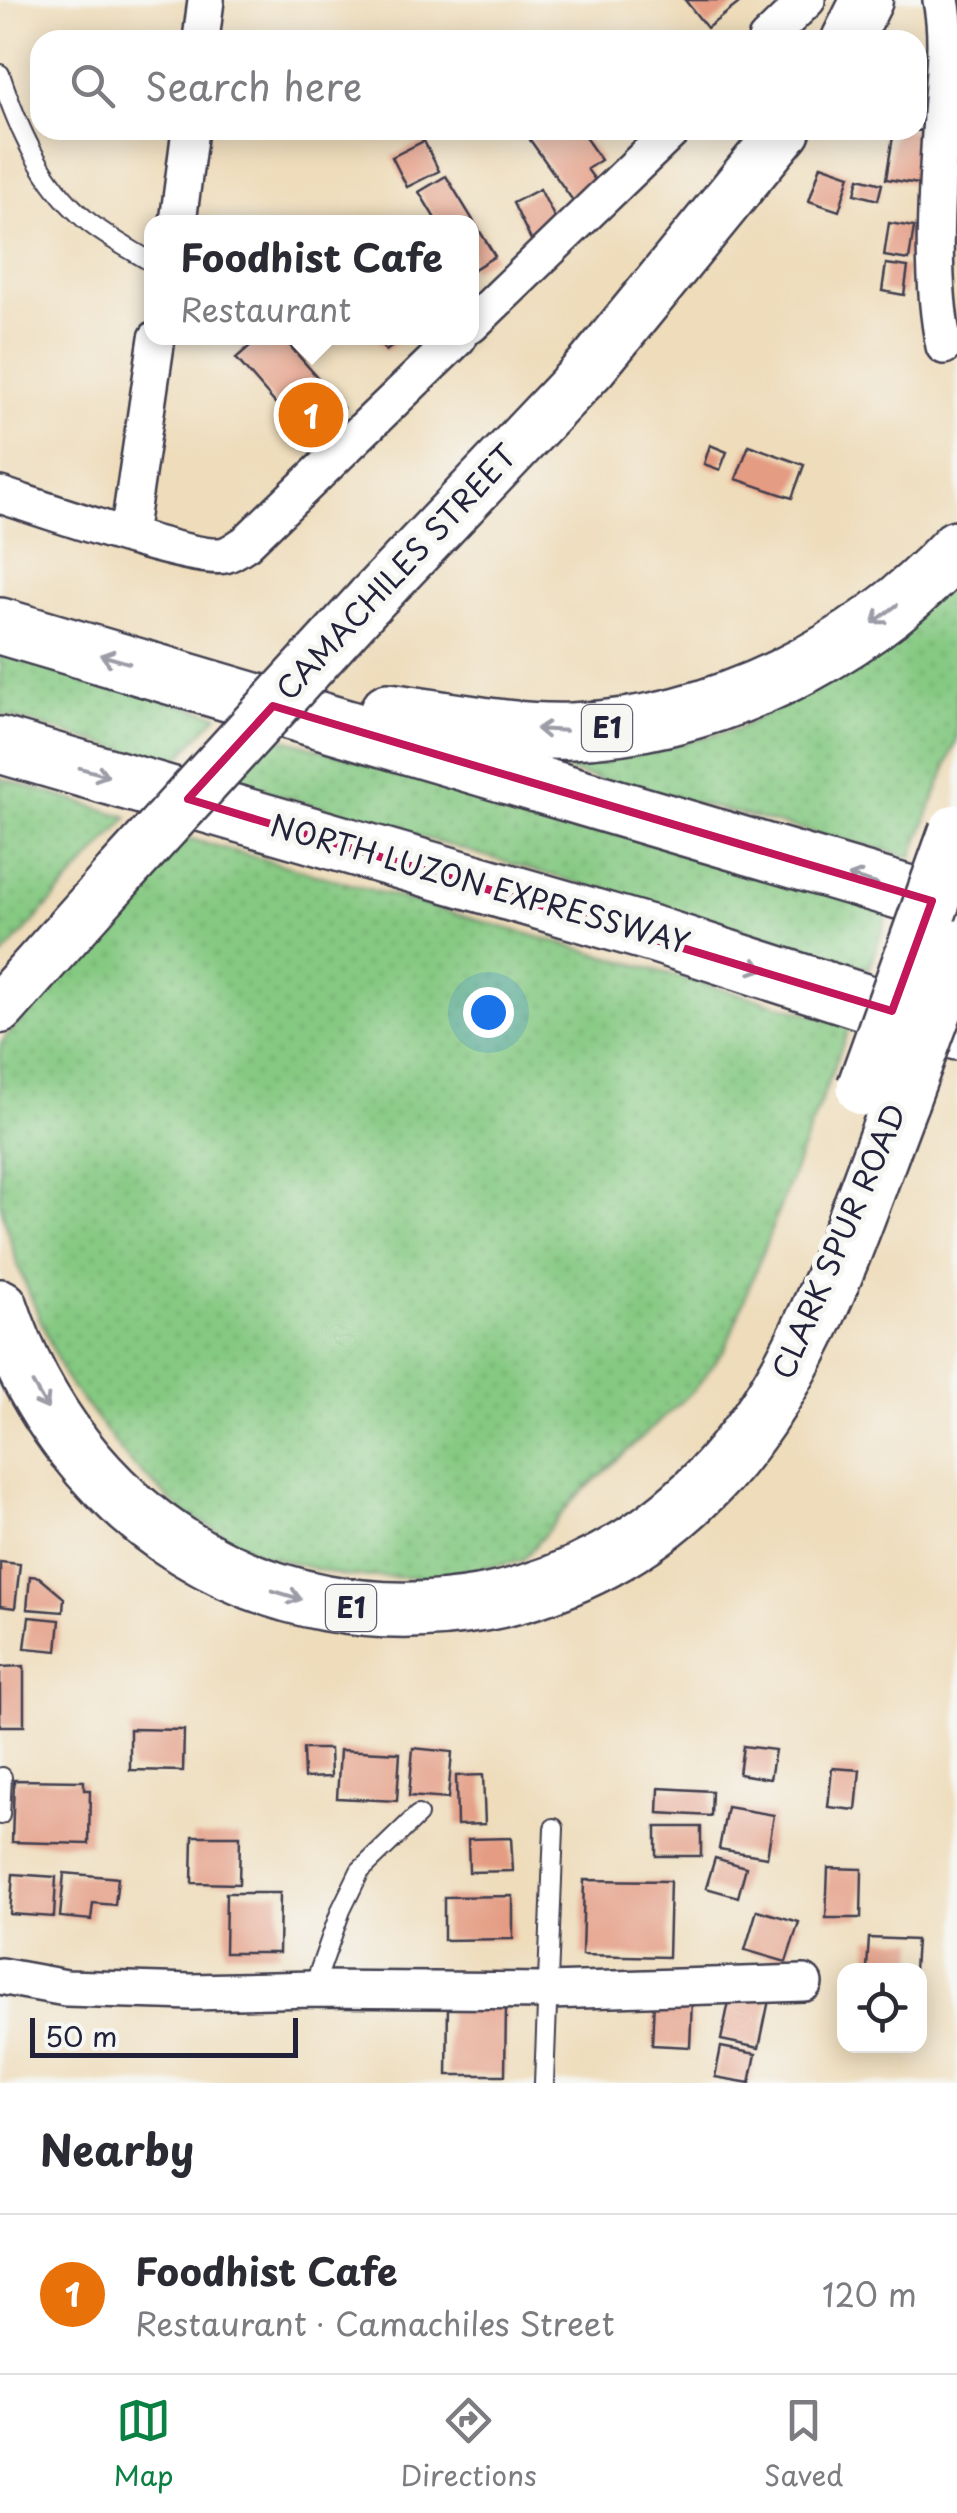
<!DOCTYPE html>
<html lang="en">
<head>
<meta charset="utf-8">
<style>
	body { margin:0; font-family:"Playpen Sans",sans-serif; background:#f2f2f3; color:#2b2b33 }
	.controls { position:absolute; right:30px; bottom:30px; display:grid; overflow:hidden; border-radius:20px; box-shadow:0 5px 25px #0003 }
	.controls button { width:90px; height:90px; display:grid; place-items:center; padding:0; border:0; border-bottom:2px solid #e1e1e2; background:#fff; color:#2b2b33; font:50px sans-serif }
	.scale { position:absolute; left:30px; bottom:25px; width:268px; box-sizing:border-box; padding-left:10px; border:5px solid #22223b; border-top:0; font-size:28px; line-height:35px; white-space:nowrap; color:#22223b; -webkit-text-stroke:8px #f6f6f2; paint-order:stroke }
	.you { position:absolute; left:488px; top:1012px; width:35px; height:35px; margin:-25px; border:8px solid #fff; border-radius:50%; background:#1a73e8; box-shadow:0 0 0 15px #1a73e833 }
	.badge { display:grid; place-items:center; width:65px; height:65px; border-radius:50%; background:#0b8043; color:#fff; font-size:32px; font-weight:700 }
	.pin { position:absolute; translate:-50% -50%; border:5px solid #fff; box-shadow:0 2px 10px #0006 }
	.popup { position:absolute; left:144px; top:215px; width:335px; height:130px; box-sizing:border-box; display:grid; place-content:center; border-radius:20px; background:#fff; filter:drop-shadow(0 2px 8px #0005); font-size:32px; white-space:nowrap; color:#7c7c81 }
	.popup b { font-size:38px; color:#2b2b33 }
	.popup::after { content:''; position:absolute; left:50%; top:100%; margin-left:-20px; border:20px solid transparent; border-top-color:#fff }
	.list { margin:0; padding:0; list-style:none }
	h2 { display:flex; justify-content:space-between; align-items:center; height:130px; margin:0; padding:0 40px; font-size:42px }
	h2 small { font-size:32px; font-weight:400; color:#7c7c81 }
	.list li { display:grid; grid-template-columns:65px 1fr auto; gap:30px; align-items:center; box-sizing:border-box; height:160px; padding:0 40px; border-top:2px solid #e1e1e2 }
	.list b { display:block; font-size:38px; white-space:nowrap }
	.list p { margin:0; font-size:32px; white-space:nowrap; color:#7c7c81 }
	.list em { font-size:32px; font-style:normal; color:#7c7c81 }
	.icon { flex:none; width:55px; height:55px; fill:none; stroke:currentColor; stroke-width:2; stroke-linecap:round; stroke-linejoin:round }
	.map { position:relative; flex:none; width:957px; height:2083px; overflow:hidden }
	.search { position:absolute; background:#fff; box-shadow:0 5px 25px #0003; left:30px; right:30px; top:30px; height:110px; display:flex; align-items:center; gap:25px; box-sizing:border-box; padding:0 35px; border-radius:30px; color:#7c7c81; font-size:38px }
	.sheet { height:290px; background:#fff }
	nav { display:flex; justify-content:space-around; align-items:center; box-sizing:border-box; height:140px; border-top:2px solid #e1e1e2; background:#fff; font-size:28px; color:#7c7c81 }
	nav a { display:grid; justify-items:center; gap:5px }
	nav .on { color:#0b8043 }
	.map>svg:first-child { display:block }
</style>
</head>
<body>
<div class="map">
<svg width="957" height="2083" viewBox="0 0 957 2083">
	<defs>
		<pattern id="grass-dots" width="8" height="8" patternUnits="userSpaceOnUse" patternTransform="scale(2.5)"><rect width="8" height="8" fill="#85c982"/><path d="M2 2h.1M6 6h.1" fill="none" stroke="#73ac71" stroke-width="1.8" stroke-linecap="round"/></pattern>
	</defs>
	<rect width="100%" height="100%" fill="#f6f6f2"/>
	<filter id="ink" filterUnits="userSpaceOnUse"><feTurbulence type="fractalNoise" baseFrequency=".01" numOctaves="2"/><feDisplacementMap in="SourceGraphic" scale="20" xChannelSelector="R" yChannelSelector="G"/><feConvolveMatrix kernelMatrix="1 2 1 2 8 2 1 2 1" color-interpolation-filters="sRGB"/></filter>
	<filter id="wash" filterUnits="userSpaceOnUse"><feTurbulence type="fractalNoise" baseFrequency=".0048" numOctaves="4" result="noise"/><feDisplacementMap in="SourceGraphic" scale="40" xChannelSelector="R" yChannelSelector="G"/><feGaussianBlur stdDeviation="2.25" result="paint"/><feColorMatrix in="noise" values="0 0 0 0 0 0 0 0 0 0 0 0 0 0 0 0 0 1.4 0 .05"/><feComposite in="paint" operator="in"/></filter>
	<g filter="url(#wash)">
		<rect width="100%" height="100%" fill="#eedcba"/>
		<g fill="url(#grass-dots)" stroke="#54765e" stroke-width="2.5">
			<path d="M 957,577 L 957,739 L 912,857 L 534,763 L 537,752 L 635,755 L 740,728 L 863,658 Z"/>
			<path d="M 0,653 L 218,715 L 173,764 L 0,714 Z"/>
			<path d="M 270,735 L 889,910 L 869,969 L 227,780 Z"/>
			<path d="M 0,778 L 128,817 L 0,959 Z"/>
			<path d="M 180,836 L 850,1025 L 726,1347 L 695,1389 L 574,1499 L 522,1561 L 429,1578 L 344,1576 L 261,1555 L 183,1512 L 128,1460 L 65,1378 L 17,1264 L 0,1202 L 0,1044 Z"/>
		</g>
		<g id="blocks">
			<g fill="#e49c83">
				<path d="M 685,0 L 743,0 L 707,28 Z"/>
				<path d="M 537,130 L 580,130 L 601,160 L 587,169 L 601,188 L 576,205 L 528,137 Z"/>
				<path d="M 894,130 L 927,131 L 919,184 L 886,179 Z"/>
				<path d="M 424,141 L 439,171 L 407,187 L 392,157 Z"/>
				<path d="M 821,165 L 850,175 L 839,211 L 809,201 Z"/>
				<path d="M 446,176 L 495,256 L 471,271 L 471,222 L 437,222 L 419,192 Z"/>
				<path d="M 859,178 L 882,184 L 878,200 L 855,194 Z"/>
				<path d="M 540,189 L 563,234 L 535,248 L 513,203 Z"/>
				<path d="M 889,223 L 914,227 L 909,260 L 884,256 Z"/>
				<path d="M 886,264 L 908,267 L 904,295 L 882,291 Z"/>
				<path d="M 259,338 L 283,338 L 318,378 L 281,410 L 236,358 Z"/>
				<path d="M 375,338 L 403,338 L 386,351 Z"/>
				<path d="M 322,383 L 343,408 L 301,446 L 279,421 Z"/>
				<path d="M 710,445 L 727,452 L 720,470 L 704,464 Z"/>
				<path d="M 749,445 L 804,465 L 792,498 L 736,479 Z"/>
				<path d="M 0,1562 L 20,1564 L 15,1608 L 0,1606 Z"/>
				<path d="M 30,1576 L 39,1577 L 64,1598 L 63,1612 L 27,1609 Z"/>
				<path d="M 29,1617 L 60,1620 L 57,1651 L 25,1648 Z"/>
				<path d="M 24,1666 L 24,1726 L 0,1726 L 0,1667 Z"/>
				<path d="M 130,1729 L 184,1730 L 183,1771 L 130,1770 Z"/>
				<path d="M 743,1746 L 775,1750 L 770,1779 L 739,1774 Z"/>
				<path d="M 413,1748 L 452,1752 L 448,1799 L 409,1796 Z"/>
				<path d="M 303,1749 L 330,1749 L 331,1777 L 304,1778 Z"/>
				<path d="M 340,1750 L 400,1753 L 397,1801 L 337,1798 Z"/>
				<path d="M 832,1768 L 860,1770 L 856,1810 L 828,1807 Z"/>
				<path d="M 483,1775 L 485,1824 L 457,1825 L 456,1776 Z"/>
				<path d="M 14,1780 L 84,1781 L 84,1790 L 90,1790 L 89,1844 L 12,1842 Z"/>
				<path d="M 659,1788 L 712,1791 L 711,1816 L 658,1813 Z"/>
				<path d="M 727,1807 L 774,1815 L 767,1857 L 719,1849 Z"/>
				<rect x="656" y="1827" width="45" height="29"/>
				<path d="M 193,1836 L 240,1836 L 239,1884 L 192,1883 Z"/>
				<path d="M 511,1838 L 513,1871 L 469,1872 L 468,1839 Z"/>
				<path d="M 715,1858 L 746,1867 L 738,1897 L 706,1888 Z"/>
				<path d="M 828,1868 L 862,1869 L 861,1918 L 826,1918 Z"/>
				<path d="M 64,1873 L 118,1878 L 115,1905 L 93,1903 L 91,1920 L 60,1917 Z"/>
				<path d="M 13,1874 L 56,1877 L 54,1917 L 10,1914 Z"/>
				<path d="M 584,1880 L 670,1881 L 668,1957 L 582,1955 Z"/>
				<path d="M 226,1893 L 280,1893 L 279,1953 L 225,1953 Z"/>
				<path d="M 513,1896 L 513,1939 L 444,1940 L 444,1897 Z"/>
				<path d="M 757,1910 L 799,1922 L 786,1962 L 745,1950 Z"/>
				<path d="M 869,1938 L 916,1940 L 914,1970 L 867,1968 Z"/>
				<path d="M 731,1992 L 769,2000 L 759,2048 L 721,2040 Z"/>
				<path d="M 654,1998 L 692,2000 L 690,2047 L 652,2045 Z"/>
				<path d="M 448,2004 L 506,2005 L 505,2075 L 447,2075 Z"/>
				<path d="M 721,2047 L 756,2054 L 750,2083 L 715,2077 Z"/>
			</g>
		</g>
	</g>
	<g filter="url(#ink)">
		<use href="#blocks" fill-opacity="0" stroke="#413e4e" stroke-width="2.5"/>
		<g fill="none" stroke-linecap="round" stroke-linejoin="round">
			<defs>
				<g id="lane">
					<path d="M 0,74 C 18,128 41,182 86,220 C 105,236 130,249 151,262"/>
					<path d="M 0,1815 L 2,1777"/>
					<path d="M 313,1989 L 341,1910 L 360,1871 L 418,1815"/>
					<path d="M 544,2083 L 554,1828"/>
				</g>
				<g id="street">
					<path d="M 941,0 C 949,40 943,75 941,115 C 937,191 929,272 944,346"/>
					<path d="M 201,40 L 206,0"/>
					<path d="M 766,40 L 807,0"/>
					<path d="M 178,222 L 190,130"/>
					<path d="M 471,325 L 673,130"/>
					<path d="M 0,495 C 38,507 196,563 225,555 C 232,553 240,547 246,543 L 458,338"/>
					<path d="M 128,535 L 157,338"/>
					<path d="M 0,1976 L 66,1988 L 192,1992 L 313,1989 L 548,1991 L 804,1983"/>
				</g>
				<g id="secondary">
					<path d="M 847,40 L 867,0"/>
					<path d="M 371,599 L 592,366 L 785,130"/>
					<path d="M 0,1008 L 118,876"/>
				</g>
				<g id="highway">
					<path d="M 0,626 L 957,908"/>
					<path d="M 388,711 C 448,719 510,733 571,731 C 716,725 859,654 957,548"/>
					<path d="M 0,745 L 656,935 L 957,1032"/>
					<path d="M 0,1307 C 70,1517 264,1642 484,1603 C 568,1587 647,1545 707,1483 C 807,1380 850,1231 901,1100"/>
				</g>
			</defs>
			<use href="#lane" stroke="#413e4e" stroke-width="22"/>
			<use href="#street" stroke="#413e4e" stroke-width="40"/>
			<use href="#secondary" stroke="#413e4e" stroke-width="55"/>
			<use href="#highway" stroke="#413e4e" stroke-width="60"/>
			<use href="#lane" stroke="#fff" stroke-width="18"/>
			<use href="#street" stroke="#fff" stroke-width="35"/>
			<use href="#secondary" stroke="#fff" stroke-width="50"/>
			<use href="#highway" stroke="#fff" stroke-width="55"/>
			<defs>
				<path id="secondary-bridge" d="M 118,876 L 371,599"/>
				<g id="highway-bridge">
					<path d="M 865,1088 L 957,832"/>
					<path d="M 901,1100 L 957,948"/>
				</g>
			</defs>
			<use href="#secondary-bridge" stroke="#413e4e" stroke-width="55" stroke-linecap="butt"/>
			<use href="#highway-bridge" stroke="#413e4e" stroke-width="60" stroke-linecap="butt"/>
			<use href="#secondary-bridge" stroke="#fff" stroke-width="50"/>
			<use href="#highway-bridge" stroke="#fff" stroke-width="55"/>
		</g>
		<defs><path id="oneway-shaft" d="M-6 0H5M1.5-3L5.5 0L1.5 3" fill="none" stroke-width="1.6" stroke-linecap="round" stroke-linejoin="round" transform="scale(2.5)"/></defs>
		<g stroke="#9c9ca7">
			<use href="#oneway-shaft" transform="translate(885 614) rotate(143)"/>
			<use href="#oneway-shaft" transform="translate(115 659) rotate(-164)"/>
			<use href="#oneway-shaft" transform="translate(551 730) rotate(-177)"/>
			<use href="#oneway-shaft" transform="translate(94 772) rotate(16)"/>
			<use href="#oneway-shaft" transform="translate(863 880) rotate(-164)"/>
			<use href="#oneway-shaft" transform="translate(749 965) rotate(18)"/>
			<use href="#oneway-shaft" transform="translate(40 1396) rotate(60)"/>
			<use href="#oneway-shaft" transform="translate(287 1595) rotate(17)"/>
		</g>
	</g>
	<path fill="none" stroke="#c2185b" stroke-width="8" stroke-linejoin="round" d="M 273,706 L 932,901 L 892,1011 L 188,799 Z"/>
	<g text-anchor="middle" stroke-width="10" stroke-linejoin="round" paint-order="stroke">
		<g fill="#f6f6f2" stroke="#626272" stroke-width="2.5">
			<rect x="582" y="705" width="50" height="46" rx="8"/>
			<rect x="326" y="1585" width="50" height="46" rx="8"/>
		</g>
		<g font-size="28" font-weight="bold" fill="#22223b">
			<text x="607" y="738">E1</text>
			<text x="351" y="1618">E1</text>
		</g>
		<g font-size="30" fill="#22223b" stroke="#f6f6f2">
			<text transform="translate(397 573) rotate(-47)" y="10">CAMACHILES STREET</text>
			<text transform="translate(480 885) rotate(16)" y="10">NORTH LUZON EXPRESSWAY</text>
			<text transform="translate(840 1242) rotate(-67)" y="10">CLARK SPUR ROAD</text>
		</g>
	</g>
</svg>
<div class="controls">
<button><svg class="icon" aria-label="locate" viewBox="0 0 24 24"><circle cx="12" cy="12" r="6"/><path d="M12 2v4M12 18v4M2 12h4M18 12h4"/></svg></button>
</div>
<div class="scale">50 m</div>
<div class="you"></div>
<div class="pin badge" style="left:311px;top:415px;background:#e8710a">1</div>
<div class="popup"><b>Foodhist Cafe</b>Restaurant</div>
<div class="search"><svg class="icon" aria-label="search" viewBox="0 0 24 24"><circle cx="10" cy="10" r="6"/><path d="M15 15l6 6"/></svg>Search here</div>
</div>
<section class="sheet">
<h2>Nearby<small></small></h2>
<ul class="list">
<li><span class="badge" style="background:#e8710a">1</span><div><b>Foodhist Cafe</b><p>Restaurant · Camachiles Street</p></div><em>120 m</em></li>
</ul>
</section>
<nav>
<a class="on"><svg class="icon" aria-label="map" viewBox="0 0 24 24"><path d="M3 6l6-2 6 2 6-2v14l-6 2-6-2-6 2zM9 4v14M15 6v14"/></svg>Map</a>
<a><svg class="icon" aria-label="directions" viewBox="0 0 24 24"><path d="M12 3l9 9-9 9-9-9zM9 14v-3h6M13 9l2 2-2 2"/></svg>Directions</a>
<a><svg class="icon" aria-label="saved" viewBox="0 0 24 24"><path d="M7 4h10v16l-5-4-5 4z"/></svg>Saved</a>
</nav>
</body>
</html>
